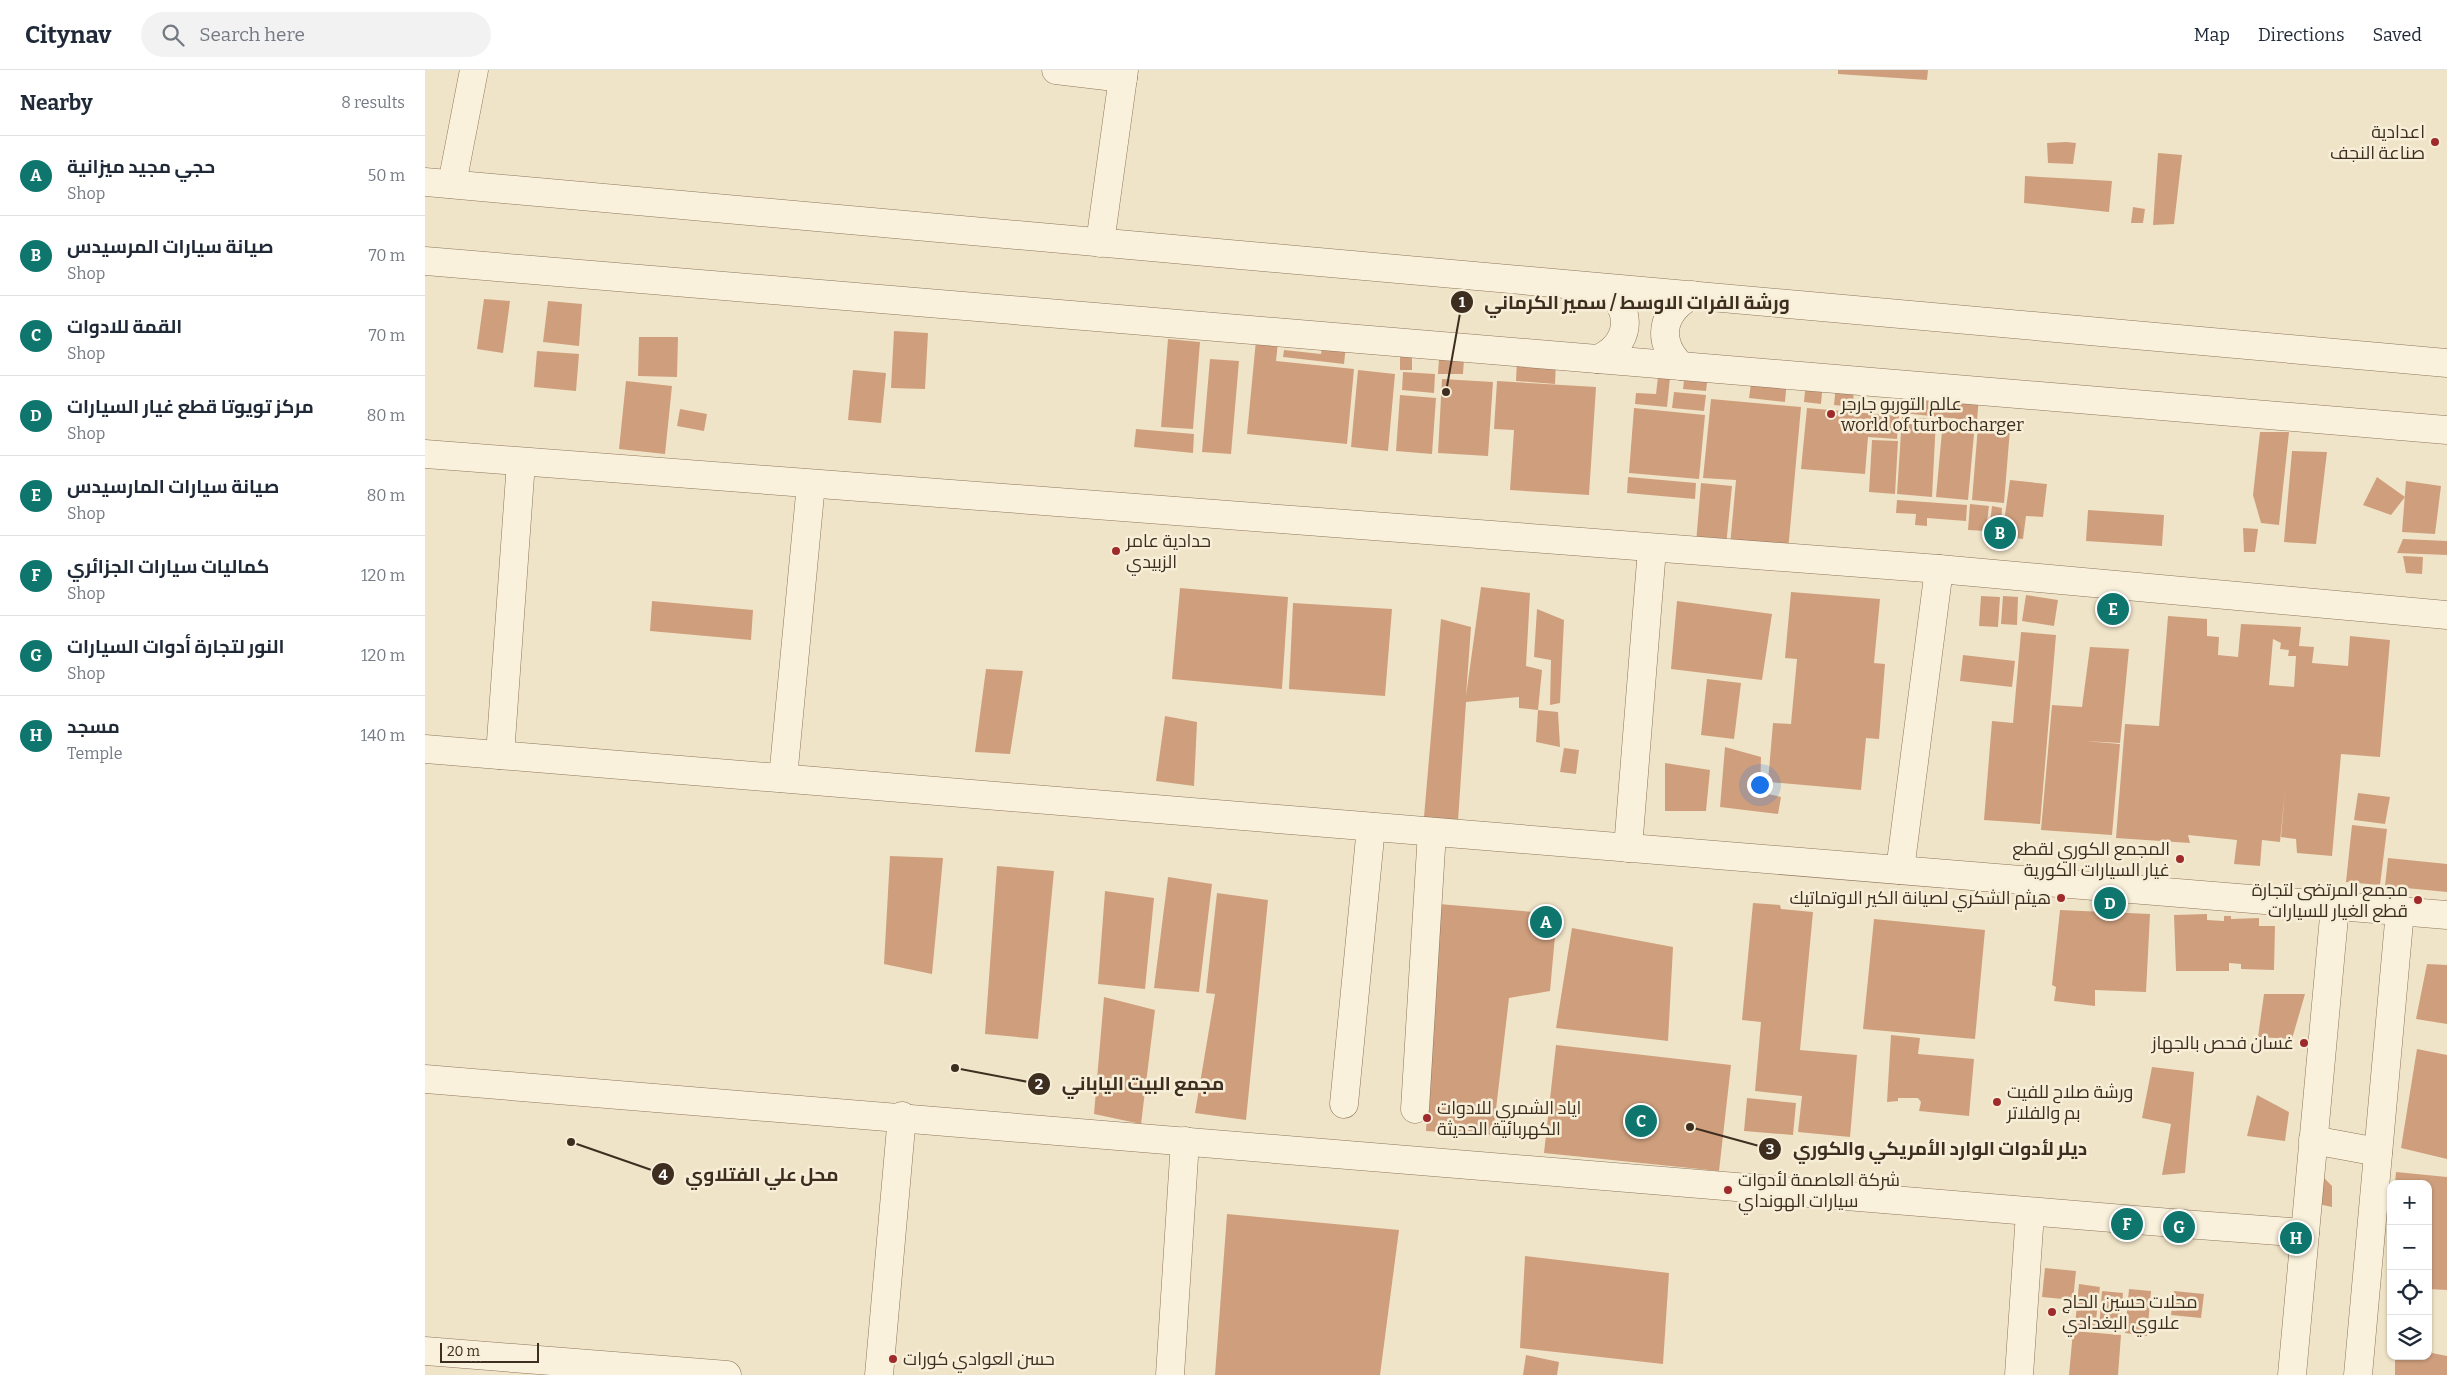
<!DOCTYPE html>
<html lang="en">
<head>
<meta charset="utf-8">
<style>
	body { margin:0; font-family:Bitter,Cairo,serif; background:#f2f2f3; color:#1f2937 }
	.controls { position:absolute; right:15px; bottom:15px; display:grid; overflow:hidden; border-radius:10px; box-shadow:0 1px 4px #0004 }
	.controls button { width:45px; height:45px; display:grid; place-items:center; padding:0; border:0; border-bottom:1px solid #e0e1e3; background:#fff; color:#1f2937; font:25px sans-serif }
	.scale { position:absolute; left:15px; bottom:12px; width:99px; box-sizing:border-box; padding-left:5px; border:2px solid #3d2e20; border-top:0; font-size:14px; line-height:18px; white-space:nowrap; color:#3d2e20; -webkit-text-stroke:4px #f7eed8; paint-order:stroke }
	.you { position:absolute; left:1334px; top:714px; width:18px; height:18px; margin:-12px; border:4px solid #fff; border-radius:50%; background:#1a73e8; box-shadow:0 0 0 8px #1a73e833 }
	.badge { display:grid; place-items:center; width:32px; height:32px; border-radius:50%; background:#0f766e; color:#fff; font-size:16px; font-weight:700 }
	.pin { position:absolute; translate:-50% -50%; border:2px solid #fff; box-shadow:0 1px 5px #0006 }
	.list { margin:0; padding:0; list-style:none }
	h2 { display:flex; justify-content:space-between; align-items:center; height:65px; margin:0; padding:0 20px; font-size:21px }
	h2 small { font-size:16px; font-weight:400; color:#747a83 }
	.list li { display:grid; grid-template-columns:32px 1fr auto; gap:15px; align-items:center; box-sizing:border-box; height:80px; padding:0 20px; border-top:1px solid #e0e1e3 }
	.list b { display:block; font-size:19px; white-space:nowrap }
	.list p { margin:0; font-size:16px; white-space:nowrap; color:#747a83 }
	.list em { font-size:16px; font-style:normal; color:#747a83 }
	.icon { flex:none; width:28px; height:28px; fill:none; stroke:currentColor; stroke-width:2; stroke-linecap:round; stroke-linejoin:round }
	.map { position:relative; flex:none; width:2022px; height:1305px; overflow:hidden }
	header { display:flex; align-items:center; gap:30px; box-sizing:border-box; height:70px; padding:0 25px; background:#fff; border-bottom:1px solid #e0e1e3 }
	header strong { font-size:24px }
	nav { display:flex; gap:28px; margin-inline-start:auto; font-size:18px }
	.search { width:350px; height:45px; background:#f2f2f3; display:flex; align-items:center; gap:12px; box-sizing:border-box; padding:0 18px; border-radius:28px; color:#747a83; font-size:19px }
	main { display:flex }
	aside { flex:1; background:#fff }
	.map>svg:first-child { display:block }
</style>
</head>
<body>
<header>
<strong>Citynav</strong>
<div class="search"><svg class="icon" aria-label="search" viewBox="0 0 24 24"><circle cx="10" cy="10" r="6"/><path d="M15 15l6 6"/></svg>Search here</div>
<nav><a>Map</a><a>Directions</a><a>Saved</a></nav>
</header>
<main>
<aside>
<h2>Nearby<small>8 results</small></h2>
<ul class="list">
<li><span class="badge">A</span><div><b>حجي مجيد ميزانية</b><p>Shop</p></div><em>50 m</em></li>
<li><span class="badge">B</span><div><b>صيانة سيارات المرسيدس</b><p>Shop</p></div><em>70 m</em></li>
<li><span class="badge">C</span><div><b>القمة للادوات</b><p>Shop</p></div><em>70 m</em></li>
<li><span class="badge">D</span><div><b>مركز تويوتا قطع غيار السيارات</b><p>Shop</p></div><em>80 m</em></li>
<li><span class="badge">E</span><div><b>صيانة سيارات المارسيدس</b><p>Shop</p></div><em>80 m</em></li>
<li><span class="badge">F</span><div><b>كماليات سيارات الجزائري</b><p>Shop</p></div><em>120 m</em></li>
<li><span class="badge">G</span><div><b>النور لتجارة أدوات السيارات</b><p>Shop</p></div><em>120 m</em></li>
<li><span class="badge">H</span><div><b>مسجد</b><p>Temple</p></div><em>140 m</em></li>
</ul>
</aside>
<div class="map">
<svg width="2022" height="1305" viewBox="0 0 2022 1305">
	<rect width="100%" height="100%" fill="#f0e4c8"/>
	<g fill="#cf9f7d" fill-rule="evenodd">
		<path d="M 1413,0 L 1503,0 L 1502,10 L 1413,4 Z"/>
		<path d="M 1641,72 L 1651,73 L 1648,94 L 1623,93 L 1622,73 Z"/>
		<path d="M 1733,83 L 1757,85 L 1749,154 L 1728,155 Z"/>
		<path d="M 1600,106 L 1687,111 L 1684,142 L 1599,133 Z"/>
		<path d="M 1708,137 L 1720,139 L 1718,153 L 1706,153 Z"/>
		<path d="M 59,229 L 85,231 L 78,283 L 52,279 Z"/>
		<path d="M 123,231 L 157,234 L 154,276 L 118,272 Z"/>
		<path d="M 469,261 L 503,263 L 500,319 L 466,318 Z"/>
		<path d="M 214,267 L 253,267 L 252,307 L 213,306 Z"/>
		<path d="M 743,269 L 775,272 L 768,359 L 736,357 Z"/>
		<path d="M 831,270 L 853,272 L 851,291 L 929,299 L 922,374 L 822,364 Z"/>
		<path d="M 898,273 L 921,275 L 919,294 L 858,287 L 859,280 L 896,284 Z"/>
		<path d="M 112,281 L 154,284 L 151,321 L 109,317 Z"/>
		<rect x="975" y="283" width="12" height="17"/>
		<path d="M 785,289 L 814,291 L 806,384 L 777,382 Z"/>
		<path d="M 1014,289 L 1039,289 L 1038,304 L 1013,304 Z"/>
		<path d="M 1092,289 L 1131,292 L 1130,314 L 1091,311 Z"/>
		<path d="M 428,300 L 461,303 L 456,353 L 423,350 Z"/>
		<path d="M 933,300 L 970,304 L 963,381 L 926,377 Z"/>
		<path d="M 978,302 L 1010,304 L 1009,323 L 977,320 Z"/>
		<path d="M 1260,302 L 1283,304 L 1281,321 L 1258,319 Z"/>
		<path d="M 1327,306 L 1362,309 L 1360,332 L 1324,328 Z"/>
		<path d="M 1233,307 L 1245,308 L 1242,337 L 1210,334 L 1211,323 L 1231,324 Z"/>
		<path d="M 1017,309 L 1068,312 L 1063,386 L 1013,383 Z"/>
		<path d="M 1381,310 L 1398,312 L 1396,334 L 1379,332 Z"/>
		<path d="M 201,311 L 247,316 L 240,384 L 194,379 Z"/>
		<path d="M 1072,311 L 1171,317 L 1164,425 L 1085,420 L 1089,360 L 1069,359 Z"/>
		<path d="M 1411,315 L 1429,316 L 1428,337 L 1409,335 Z"/>
		<path d="M 1249,322 L 1281,325 L 1279,341 L 1247,338 Z"/>
		<path d="M 1480,324 L 1554,327 L 1552,351 L 1478,343 Z"/>
		<path d="M 975,325 L 1011,328 L 1007,384 L 971,381 Z"/>
		<path d="M 1286,329 L 1376,337 L 1363,481 L 1305,476 L 1311,410 L 1278,408 Z"/>
		<path d="M 1209,338 L 1280,345 L 1274,409 L 1204,403 Z"/>
		<path d="M 1382,338 L 1474,346 L 1472,369 L 1443,367 L 1440,404 L 1376,399 Z"/>
		<path d="M 255,339 L 282,344 L 279,361 L 252,356 Z"/>
		<path d="M 1477,347 L 1511,349 L 1507,427 L 1472,424 Z"/>
		<path d="M 1518,350 L 1550,353 L 1543,430 L 1511,427 Z"/>
		<path d="M 1553,356 L 1585,359 L 1579,433 L 1547,430 Z"/>
		<path d="M 711,359 L 769,364 L 768,383 L 709,377 Z"/>
		<path d="M 1835,362 L 1864,362 L 1854,455 L 1836,453 L 1828,425 Z"/>
		<path d="M 1447,370 L 1473,371 L 1470,424 L 1444,422 Z"/>
		<path d="M 1867,381 L 1902,382 L 1891,474 L 1859,472 Z"/>
		<path d="M 1203,407 L 1271,413 L 1270,429 L 1202,423 Z"/>
		<path d="M 1952,407 L 1980,427 L 1966,445 L 1938,435 Z"/>
		<path d="M 1585,410 L 1622,414 L 1618,447 L 1601,446 L 1598,469 L 1577,466 Z"/>
		<path d="M 1981,411 L 2016,416 L 2010,464 L 1977,462 Z"/>
		<path d="M 1276,413 L 1307,416 L 1301,476 L 1271,473 Z"/>
		<path d="M 1472,430 L 1542,435 L 1541,451 L 1502,448 L 1502,456 L 1490,455 L 1491,444 L 1471,443 Z"/>
		<path d="M 1545,434 L 1564,436 L 1561,461 L 1543,460 Z"/>
		<path d="M 1567,436 L 1577,438 L 1576,454 L 1565,453 Z"/>
		<path d="M 1663,440 L 1739,445 L 1737,476 L 1661,471 Z"/>
		<path d="M 1818,458 L 1833,459 L 1830,482 L 1819,482 Z"/>
		<path d="M 1978,469 L 2022,471 L 2022,485 L 1972,483 Z"/>
		<path d="M 1978,486 L 1998,487 L 1997,504 L 1981,503 Z"/>
		<path d="M 1056,517 L 1105,523 L 1101,596 L 1117,600 L 1113,640 L 1094,638 L 1094,627 L 1041,632 L 1033,751 L 999,747 L 1016,549 L 1046,557 L 1041,626 Z"/>
		<path d="M 755,518 L 863,527 L 857,619 L 747,609 Z"/>
		<path d="M 1366,522 L 1455,529 L 1449,593 L 1460,594 L 1454,669 L 1441,668 L 1436,720 L 1343,712 L 1348,653 L 1366,654 L 1372,589 L 1360,588 Z"/>
		<path d="M 1601,525 L 1633,530 L 1629,556 L 1597,551 Z"/>
		<path d="M 1556,526 L 1575,527 L 1573,557 L 1554,556 Z"/>
		<path d="M 1578,526 L 1593,527 L 1592,555 L 1576,554 Z"/>
		<path d="M 227,531 L 328,540 L 326,570 L 225,561 Z"/>
		<path d="M 1252,531 L 1347,544 L 1337,610 L 1246,599 Z"/>
		<path d="M 868,533 L 967,539 L 960,626 L 864,619 Z"/>
		<path d="M 1112,539 L 1139,550 L 1135,633 L 1125,635 L 1126,590 L 1109,587 Z"/>
		<path d="M 1743,546 L 1782,549 L 1782,566 L 1794,567 L 1793,585 L 1813,587 L 1816,554 L 1876,557 L 1874,576 L 1889,577 L 1887,593 L 1923,596 L 1925,566 L 1965,570 L 1955,687 L 1916,684 L 1907,786 L 1872,783 L 1871,769 L 1856,767 L 1860,721 L 1855,772 L 1837,770 L 1835,796 L 1809,794 L 1812,770 L 1763,765 L 1765,773 L 1691,768 L 1700,654 L 1734,656 ZM 1848,569 L 1856,573 L 1855,579 L 1864,580 L 1863,586 L 1871,586 L 1869,617 L 1844,615 Z"/>
		<path d="M 1596,562 L 1631,565 L 1615,754 L 1559,750 L 1567,651 L 1588,653 Z"/>
		<path d="M 1665,577 L 1704,579 L 1695,673 L 1659,671 L 1695,674 L 1687,765 L 1616,760 L 1627,635 L 1657,637 Z"/>
		<path d="M 1538,585 L 1590,591 L 1587,617 L 1535,611 Z"/>
		<path d="M 561,599 L 598,601 L 585,684 L 550,682 Z"/>
		<path d="M 1282,609 L 1316,613 L 1309,669 L 1276,665 Z"/>
		<path d="M 1113,640 L 1133,642 L 1135,677 L 1111,672 Z"/>
		<path d="M 740,646 L 772,652 L 769,716 L 731,711 Z"/>
		<path d="M 1300,677 L 1336,687 L 1335,722 L 1356,727 L 1353,744 L 1295,737 Z"/>
		<path d="M 1139,678 L 1154,680 L 1151,704 L 1135,702 Z"/>
		<path d="M 1240,693 L 1285,700 L 1281,741 L 1240,741 Z"/>
		<path d="M 1933,723 L 1965,727 L 1960,754 L 1929,750 Z"/>
		<path d="M 1927,755 L 1962,759 L 1955,815 L 1921,812 Z"/>
		<path d="M 465,786 L 518,788 L 507,904 L 459,894 Z"/>
		<path d="M 1963,788 L 2022,794 L 2022,822 L 1960,816 Z"/>
		<path d="M 572,796 L 629,801 L 613,969 L 560,964 Z"/>
		<path d="M 743,807 L 787,814 L 774,922 L 729,918 Z"/>
		<path d="M 680,821 L 729,828 L 720,919 L 673,914 Z"/>
		<path d="M 792,823 L 843,830 L 821,1050 L 770,1043 L 790,924 L 781,923 Z"/>
		<path d="M 1328,833 L 1355,835 L 1356,839 L 1388,842 L 1375,980 L 1432,985 L 1425,1067 L 1373,1062 L 1377,1026 L 1330,1021 L 1336,952 L 1317,950 Z"/>
		<path d="M 1014,834 L 1132,844 L 1125,921 L 1084,928 L 1068,1065 L 1001,1061 Z"/>
		<path d="M 1635,840 L 1725,844 L 1721,922 L 1670,920 L 1670,936 L 1629,931 L 1631,917 L 1627,915 Z"/>
		<path d="M 1782,844 L 1782,850 L 1799,851 L 1799,846 L 1806,846 L 1806,849 L 1834,848 L 1834,856 L 1850,856 L 1849,900 L 1816,899 L 1816,894 L 1804,893 L 1804,901 L 1751,901 L 1749,845 Z"/>
		<path d="M 1449,849 L 1560,860 L 1550,969 L 1438,959 Z"/>
		<path d="M 1147,858 L 1248,877 L 1243,971 L 1131,958 Z"/>
		<path d="M 2002,894 L 2022,895 L 2022,954 L 1991,949 Z"/>
		<path d="M 1839,924 L 1880,924 L 1867,969 L 1833,967 Z"/>
		<path d="M 679,927 L 730,940 L 716,1054 L 669,1044 Z"/>
		<path d="M 1466,965 L 1495,968 L 1493,984 L 1549,989 L 1544,1046 L 1494,1041 L 1496,1032 L 1493,1028 L 1473,1028 L 1473,1031 L 1462,1032 Z"/>
		<path d="M 1131,975 L 1306,995 L 1294,1101 L 1119,1083 Z"/>
		<path d="M 1992,979 L 2022,985 L 2022,1089 L 1976,1078 Z"/>
		<path d="M 1727,997 L 1769,1002 L 1760,1103 L 1737,1105 L 1746,1054 L 1717,1048 Z"/>
		<path d="M 1832,1025 L 1864,1042 L 1860,1071 L 1822,1066 Z"/>
		<path d="M 1322,1028 L 1371,1033 L 1368,1065 L 1319,1061 Z"/>
		<path d="M 1971,1102 L 2022,1107 L 2022,1220 L 2003,1219 L 2003,1114 L 1970,1114 Z"/>
		<path d="M 1895,1104 L 1907,1116 L 1907,1137 L 1893,1134 Z"/>
		<path d="M 802,1144 L 974,1160 L 955,1305 L 790,1305 Z"/>
		<path d="M 1100,1186 L 1244,1203 L 1238,1294 L 1095,1278 Z"/>
		<path d="M 1620,1198 L 1651,1201 L 1648,1230 L 1617,1227 Z"/>
		<path d="M 1654,1214 L 1675,1217 L 1670,1258 L 1650,1255 Z"/>
		<path d="M 1704,1219 L 1726,1221 L 1722,1266 L 1700,1263 Z"/>
		<path d="M 1677,1221 L 1698,1223 L 1695,1261 L 1674,1259 Z"/>
		<path d="M 1749,1221 L 1779,1224 L 1776,1248 L 1746,1245 Z"/>
		<path d="M 1648,1261 L 1696,1265 L 1693,1305 L 1644,1305 Z"/>
		<path d="M 2003,1268 L 2007,1283 L 2022,1286 L 2022,1305 L 1970,1305 L 1970,1286 L 2003,1286 Z"/>
		<path d="M 1101,1285 L 1134,1292 L 1132,1305 L 1098,1305 Z"/>
	</g>
	<g fill="none" stroke-linecap="round" stroke-linejoin="round">
		<defs>
			<g id="street">
				<path d="M 631,0 L 698,8"/>
				<path d="M 0,112 L 2022,293"/>
				<path d="M 27,114 L 49,0"/>
				<path d="M 675,173 L 699,0"/>
				<path d="M 0,191 L 2022,360"/>
				<path d="M 1173,289 C 1205,274 1209,242 1182,219"/>
				<path d="M 1256,296 C 1231,271 1236,242 1267,225"/>
				<path d="M 0,384 L 1514,499"/>
				<path d="M 0,679 L 2022,845"/>
				<path d="M 75,685 L 96,392"/>
				<path d="M 358,708 L 386,414"/>
				<path d="M 1203,778 L 1227,479"/>
				<path d="M 1475,800 L 1514,499 L 2022,545"/>
				<path d="M 0,1009 C 627,1058 1253,1117 1880,1163"/>
				<path d="M 919,1034 L 946,757"/>
				<path d="M 990,1039 L 1007,762"/>
				<path d="M 1888,1070 L 1953,1082"/>
				<path d="M 0,1281 L 302,1305"/>
				<path d="M 454,1305 L 477,1046"/>
				<path d="M 745,1305 L 760,1071"/>
				<path d="M 1594,1305 L 1605,1143"/>
				<path d="M 1867,1305 L 1910,836"/>
				<path d="M 1933,1305 L 1975,841"/>
			</g>
		</defs>
		<use href="#street" stroke="#8d765c" stroke-width="29"/>
		<use href="#street" stroke="#faf1dc" stroke-width="28"/>
	</g>
	<g fill="#9e2a2b" stroke="#f7eed8" stroke-width="2">
		<circle cx="2010" cy="72" r="5"/>
		<circle cx="1406" cy="344" r="5"/>
		<circle cx="691" cy="481" r="5"/>
		<circle cx="1755" cy="789" r="5"/>
		<circle cx="1636" cy="828" r="5"/>
		<circle cx="1993" cy="830" r="5"/>
		<circle cx="1879" cy="973" r="5"/>
		<circle cx="1572" cy="1032" r="5"/>
		<circle cx="1002" cy="1048" r="5"/>
		<circle cx="1303" cy="1120" r="5"/>
		<circle cx="1627" cy="1242" r="5"/>
		<circle cx="468" cy="1289" r="5"/>
	</g>
	<g text-anchor="middle" stroke-width="5" stroke-linejoin="round" paint-order="stroke">
		<g font-size="18" fill="#3d2e20" stroke="#f7eed8" text-anchor="start">
			<text x="2000" y="68" text-anchor="end">اعدادية<tspan x="2000" dy="21">صناعة النجف</tspan></text>
			<text x="1416" y="340">عالم التوربو جارجر<tspan x="1416" dy="21">world of turbocharger</tspan></text>
			<text x="701" y="477">حدادية عامر<tspan x="701" dy="21">الزبيدي</tspan></text>
			<text x="1745" y="785" text-anchor="end">المجمع الكوري لقطع<tspan x="1745" dy="21">غيار السيارات الكورية</tspan></text>
			<text x="1983" y="826" text-anchor="end">مجمع المرتضى لتجارة<tspan x="1983" dy="21">قطع الغيار للسيارات</tspan></text>
			<text x="1626" y="834" text-anchor="end">هيثم الشكري لصيانة الكير الاوتماتيك</text>
			<text x="1869" y="979" text-anchor="end">غسان فحص بالجهاز</text>
			<text x="1582" y="1028">ورشة صلاح للفيت<tspan x="1582" dy="21">بم والفلاتر</tspan></text>
			<text x="1012" y="1044">اياد الشمري للادوات<tspan x="1012" dy="21">الكهربائية الحديثة</tspan></text>
			<text x="1313" y="1116">شركة العاصمة لأدوات<tspan x="1313" dy="21">سيارات الهونداي</tspan></text>
			<text x="1637" y="1238">محلات حسين الحاج<tspan x="1637" dy="21">علاوي البغدادي</tspan></text>
			<text x="478" y="1295">حسن العوادي كورات</text>
		</g>
	</g>
	<path fill="none" stroke="#3d2e20" stroke-width="2" d="M1021 322L1037 232M530 998L614 1014M1265 1057L1345 1079M146 1072L238 1104"/>
	<g fill="#3d2e20" stroke="#f7eed8" stroke-width="2">
		<circle cx="1021" cy="322" r="5"/>
		<circle cx="530" cy="998" r="5"/>
		<circle cx="1265" cy="1057" r="5"/>
		<circle cx="146" cy="1072" r="5"/>
		<circle cx="1037" cy="232" r="12"/>
		<circle cx="614" cy="1014" r="12"/>
		<circle cx="1345" cy="1079" r="12"/>
		<circle cx="238" cy="1104" r="12"/>
	</g>
	<g font-size="15" text-anchor="middle" font-weight="bold" fill="#fff">
		<text x="1037" y="237">1</text>
		<text x="614" y="1019">2</text>
		<text x="1345" y="1084">3</text>
		<text x="238" y="1110">4</text>
	</g>
	<g font-size="19" text-anchor="middle" font-weight="bold" fill="#3d2e20" stroke="#f7eed8" stroke-width="5" stroke-linejoin="round" paint-order="stroke">
		<text x="1212" y="239">ورشة الفرات الاوسط / سمير الكرماني</text>
		<text x="718" y="1020">مجمع البيت الياباني</text>
		<text x="1515" y="1085">ديلر لأدوات الوارد الأمريكي والكوري</text>
		<text x="337" y="1111">محل علي الفتلاوي</text>
	</g>
</svg>
<div class="controls">
<button>+</button>
<button>−</button>
<button><svg class="icon" aria-label="locate" viewBox="0 0 24 24"><circle cx="12" cy="12" r="6"/><path d="M12 2v4M12 18v4M2 12h4M18 12h4"/></svg></button>
<button><svg class="icon" aria-label="layers" viewBox="0 0 24 24"><path d="M12 4l9 5-9 5-9-5zM3 14l9 5 9-5"/></svg></button>
</div>
<div class="scale">20 m</div>
<div class="you"></div>
<div class="pin badge" style="left:1121px;top:852px">A</div>
<div class="pin badge" style="left:1575px;top:463px">B</div>
<div class="pin badge" style="left:1216px;top:1051px">C</div>
<div class="pin badge" style="left:1685px;top:833px">D</div>
<div class="pin badge" style="left:1688px;top:539px">E</div>
<div class="pin badge" style="left:1702px;top:1154px">F</div>
<div class="pin badge" style="left:1754px;top:1157px">G</div>
<div class="pin badge" style="left:1871px;top:1168px">H</div>
</div>
</main>
</body>
</html>
